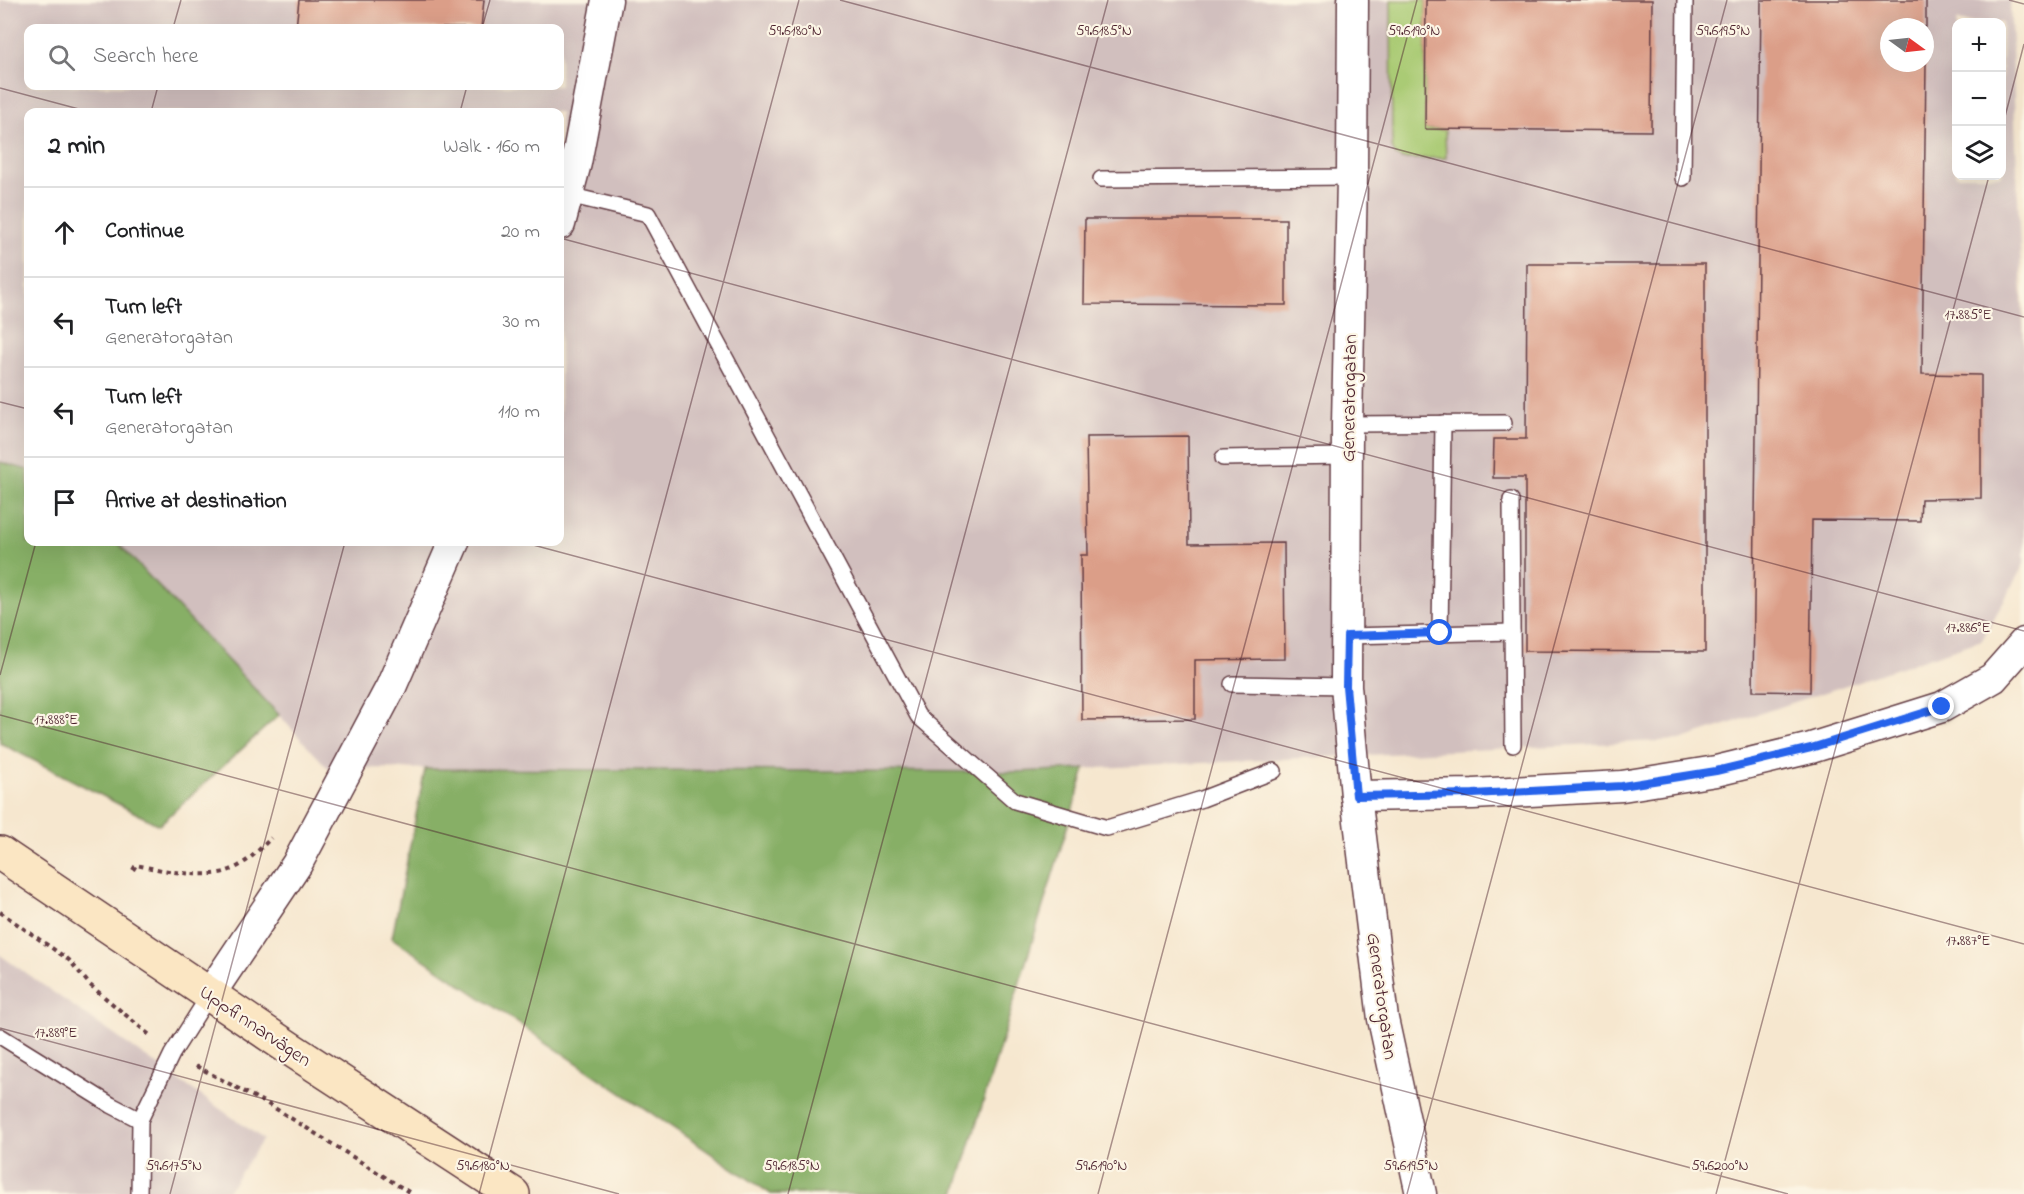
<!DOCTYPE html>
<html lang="en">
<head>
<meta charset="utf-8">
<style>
	body { margin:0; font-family:"Indie Flower",sans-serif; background:#f6f6f6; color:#202124 }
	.controls { position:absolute; right:18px; top:18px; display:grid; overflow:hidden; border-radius:12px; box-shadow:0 6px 24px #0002 }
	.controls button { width:54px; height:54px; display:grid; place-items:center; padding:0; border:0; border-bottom:2px solid #e0e0e0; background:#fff; color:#202124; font:30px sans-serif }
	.compass { position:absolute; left:1880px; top:18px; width:54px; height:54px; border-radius:50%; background:#fff; box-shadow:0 6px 24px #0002; rotate:105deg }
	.stop { position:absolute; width:18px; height:18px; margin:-14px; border:4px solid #2563eb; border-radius:50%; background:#fff }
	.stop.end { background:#2563eb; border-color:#fff; box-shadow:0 2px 6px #0008 }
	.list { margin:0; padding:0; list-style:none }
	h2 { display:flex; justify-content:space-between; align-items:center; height:78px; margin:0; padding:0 24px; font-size:26px }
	h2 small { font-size:20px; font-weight:400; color:#757577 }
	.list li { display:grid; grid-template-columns:39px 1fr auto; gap:18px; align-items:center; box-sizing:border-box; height:90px; padding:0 24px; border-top:2px solid #e0e0e0 }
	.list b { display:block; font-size:22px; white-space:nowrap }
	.list p { margin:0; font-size:20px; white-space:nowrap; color:#757577 }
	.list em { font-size:20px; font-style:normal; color:#757577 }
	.icon { flex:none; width:33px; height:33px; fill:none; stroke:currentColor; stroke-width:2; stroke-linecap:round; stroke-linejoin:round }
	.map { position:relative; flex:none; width:2024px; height:1194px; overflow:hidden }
	.search { position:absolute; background:#fff; box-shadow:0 6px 24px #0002; left:24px; top:24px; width:540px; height:66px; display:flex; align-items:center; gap:15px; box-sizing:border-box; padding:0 21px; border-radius:12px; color:#757577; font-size:22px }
	.panel { position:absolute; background:#fff; box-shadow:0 6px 24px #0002; left:24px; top:108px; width:540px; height:438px; border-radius:12px }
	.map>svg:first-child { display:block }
</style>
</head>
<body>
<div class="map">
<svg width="2024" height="1194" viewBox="0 0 2024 1194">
	<rect width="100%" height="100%" fill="#fcf5e5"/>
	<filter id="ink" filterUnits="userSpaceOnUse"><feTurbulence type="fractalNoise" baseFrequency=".0167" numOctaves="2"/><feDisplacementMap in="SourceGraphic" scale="12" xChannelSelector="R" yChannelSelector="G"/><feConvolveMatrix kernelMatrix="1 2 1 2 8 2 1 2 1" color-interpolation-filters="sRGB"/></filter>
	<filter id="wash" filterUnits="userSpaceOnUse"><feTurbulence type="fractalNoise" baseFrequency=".008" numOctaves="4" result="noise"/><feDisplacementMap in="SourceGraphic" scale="24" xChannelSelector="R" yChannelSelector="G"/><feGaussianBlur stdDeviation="1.35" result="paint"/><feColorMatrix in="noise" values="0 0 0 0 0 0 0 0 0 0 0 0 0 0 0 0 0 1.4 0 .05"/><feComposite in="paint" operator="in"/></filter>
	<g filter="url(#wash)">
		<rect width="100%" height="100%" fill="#f6e7cf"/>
		<g fill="#d1bfbe" fill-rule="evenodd">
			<path d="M 0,0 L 2010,0 L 2024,347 L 2024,564 L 1982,640 L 1680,740 L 1016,772 L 328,768 L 117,542 L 560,542 L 560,112 L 28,112 L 28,470 L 0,462 ZM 1956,22 L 2002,22 L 2002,176 L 1956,176 ZM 1889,27 L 1925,27 L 1925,63 L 1889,63 ZM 28,28 L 560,28 L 560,86 L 28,86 Z"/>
			<path d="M 0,955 L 263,1139 L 226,1194 L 0,1194 Z"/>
		</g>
		<path fill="#aacb74" stroke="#7a7550" stroke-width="1.5" d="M 1391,0 L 1426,0 L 1425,129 L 1445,130 L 1446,158 L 1402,159 L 1395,155 L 1392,147 Z"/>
		<g fill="#87af66" stroke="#686748" stroke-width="1.5">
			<path d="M 0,462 L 28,470 L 28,542 L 117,542 L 279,715 L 159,825 L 0,743 Z"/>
			<path d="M 425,769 L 1016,772 L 1085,769 L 955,1194 L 771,1194 L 392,938 Z"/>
		</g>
		<g id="blocks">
			<g fill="#db9e88">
				<path d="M 299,0 L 484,0 L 481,28 L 296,28 Z"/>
				<path d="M 1426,0 L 1652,0 L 1651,131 L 1425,129 Z"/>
				<path d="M 1761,0 L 1926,0 L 1926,27 L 1889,27 L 1889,63 L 1926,63 L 1922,374 L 1981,375 L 1981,498 L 1921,499 L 1920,521 L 1812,520 L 1810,692 L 1753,691 Z"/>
				<path d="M 1085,219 L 1286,219 L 1286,305 L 1084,304 Z"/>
				<path d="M 1527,264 L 1705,264 L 1705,652 L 1525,651 L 1525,478 L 1493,478 L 1494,439 L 1526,439 Z"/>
				<path d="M 1188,436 L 1189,544 L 1284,543 L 1285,659 L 1195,660 L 1195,719 L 1082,720 L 1081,555 L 1088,555 L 1086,437 Z"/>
			</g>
		</g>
	</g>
	<g filter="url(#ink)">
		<use href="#blocks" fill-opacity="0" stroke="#643d44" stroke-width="1.5"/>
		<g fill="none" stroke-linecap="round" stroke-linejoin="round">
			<defs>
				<g id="lane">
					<path d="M 1683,178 L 1685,0"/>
					<path d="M 1101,179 L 1352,177"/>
					<path d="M 564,194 L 648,214 L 918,716 L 1015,801 L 1107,828 L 1202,799 L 1274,771"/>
					<path d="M 1347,424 L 1504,423"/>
					<path d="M 1223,458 L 1347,456"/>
					<path d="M 1511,500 L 1513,745"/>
					<path d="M 1440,633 L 1443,423"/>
					<path d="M 1347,636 L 1512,632"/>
					<path d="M 1232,684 L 1346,686"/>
					<path d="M 0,1036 L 111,1105 L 140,1120"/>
					<path d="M 139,1194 L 140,1120 L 172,1054 L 210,994"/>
				</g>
				<g id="street">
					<path d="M 1353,0 L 1352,177 L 1347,424 L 1346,686 L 1356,796 L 1383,1019 L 1421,1194"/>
					<path d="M 560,224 L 576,163 L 607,0"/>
					<path d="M 1356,796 L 1473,794 L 1622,786 L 1716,771 L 1811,748 L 1942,707 L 1993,678 L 2024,643"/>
					<path d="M 210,994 L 297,864 L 391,687 L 454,542"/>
				</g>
				<path id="secondary" d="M 0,853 L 289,1048 L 513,1194"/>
			</defs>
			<use href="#lane" stroke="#643d44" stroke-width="18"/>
			<use href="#street" stroke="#643d44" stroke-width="33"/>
			<use href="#secondary" stroke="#643d44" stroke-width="36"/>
			<g stroke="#643d44" stroke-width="4" stroke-dasharray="4.5 4.5" stroke-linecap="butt">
				<path d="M 133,870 L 136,865 C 161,870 207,880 230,870 C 246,864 259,850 271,838"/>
				<path d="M 0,912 L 69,960 L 90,985 L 152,1037"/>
				<path d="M 196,1066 L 273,1107 L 412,1194"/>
			</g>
			<use href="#lane" stroke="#fff" stroke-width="15"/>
			<use href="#street" stroke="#fff" stroke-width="30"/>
			<use href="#secondary" stroke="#fbe6c3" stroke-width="33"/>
		</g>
	</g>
	<g fill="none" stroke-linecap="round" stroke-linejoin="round" filter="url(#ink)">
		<path stroke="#2563eb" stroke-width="8" d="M 1440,633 L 1347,636 L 1346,686 L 1356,796 L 1473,794 L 1622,786 L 1716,771 L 1811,748 L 1942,707"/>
	</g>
	<path fill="none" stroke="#4a1f2b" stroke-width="1.5" stroke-opacity="0.45" d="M 840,0 L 2024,317M 2009,0 L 2024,4M 173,28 L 181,0M 482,28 L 490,0M 0,88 L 90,112M 151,112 L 158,86M 460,112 L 467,86M 2002,128 L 2024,44M 560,238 L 2024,631M 0,402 L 28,409M 522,542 L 2024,944M 0,675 L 36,542M 0,715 L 1788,1194M 0,1028 L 619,1194M 170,1194 L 345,542M 479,1194 L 799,0M 788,1194 L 1108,0M 1098,1194 L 1417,0M 1407,1194 L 1727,0M 1716,1194 L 1989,176"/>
	<g text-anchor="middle" stroke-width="4.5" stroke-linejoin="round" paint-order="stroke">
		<g font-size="20" fill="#4a1f2b" stroke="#fcf5e5">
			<text transform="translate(1348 398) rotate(-89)" y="7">Generatorgatan</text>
			<text transform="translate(1383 996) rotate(82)" y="7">Generatorgatan</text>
			<text transform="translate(256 1025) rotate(34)" y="7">Uppfinnarvägen</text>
		</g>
	</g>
	<g font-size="15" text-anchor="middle" fill="#4a1f2b" stroke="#fcf5e5" stroke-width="4.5" stroke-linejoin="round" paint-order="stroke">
		<text x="795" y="35">59.6180°N</text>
		<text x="1104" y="35">59.6185°N</text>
		<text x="1414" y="35">59.6190°N</text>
		<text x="1723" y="35">59.6195°N</text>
		<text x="1968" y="319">17.885°E</text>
		<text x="1968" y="632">17.886°E</text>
		<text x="56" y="724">17.888°E</text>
		<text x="1968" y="945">17.887°E</text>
		<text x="56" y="1037">17.889°E</text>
		<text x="174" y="1170">59.6175°N</text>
		<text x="483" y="1170">59.6180°N</text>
		<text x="792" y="1170">59.6185°N</text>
		<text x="1101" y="1170">59.6190°N</text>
		<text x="1411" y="1170">59.6195°N</text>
		<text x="1720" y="1170">59.6200°N</text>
	</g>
</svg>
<div class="controls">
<button>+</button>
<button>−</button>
<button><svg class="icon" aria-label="layers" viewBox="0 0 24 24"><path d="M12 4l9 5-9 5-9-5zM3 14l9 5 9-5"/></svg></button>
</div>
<svg class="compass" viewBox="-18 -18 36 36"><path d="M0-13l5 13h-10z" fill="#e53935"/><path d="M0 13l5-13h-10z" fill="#757577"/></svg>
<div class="stop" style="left:1440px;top:633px"></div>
<div class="stop end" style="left:1942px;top:707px"></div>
<div class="search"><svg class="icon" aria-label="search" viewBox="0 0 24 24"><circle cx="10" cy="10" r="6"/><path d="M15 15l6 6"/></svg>Search here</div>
<section class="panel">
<h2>2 min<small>Walk · 160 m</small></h2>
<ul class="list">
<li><svg class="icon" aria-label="ahead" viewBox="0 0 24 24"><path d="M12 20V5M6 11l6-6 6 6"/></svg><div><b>Continue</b></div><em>20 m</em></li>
<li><svg class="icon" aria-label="left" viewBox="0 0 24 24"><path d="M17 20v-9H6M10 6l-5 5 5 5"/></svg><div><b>Turn left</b><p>Generatorgatan</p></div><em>30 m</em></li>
<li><svg class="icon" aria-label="left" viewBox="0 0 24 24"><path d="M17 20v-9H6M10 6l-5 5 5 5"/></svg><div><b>Turn left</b><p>Generatorgatan</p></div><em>110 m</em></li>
<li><svg class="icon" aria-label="arrive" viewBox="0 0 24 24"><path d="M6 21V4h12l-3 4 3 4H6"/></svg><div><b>Arrive at destination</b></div></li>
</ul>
</section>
</div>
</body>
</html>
